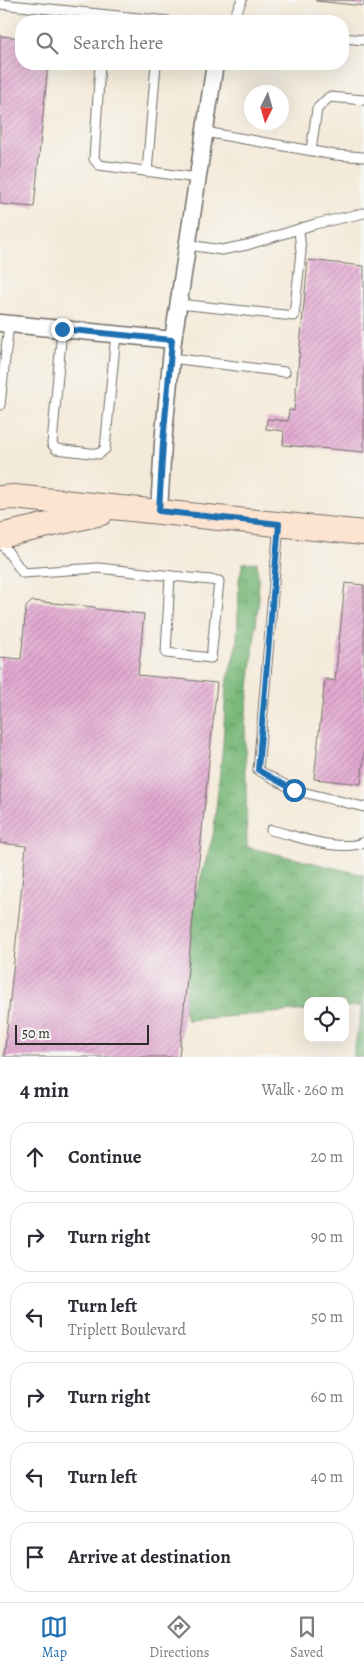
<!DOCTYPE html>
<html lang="en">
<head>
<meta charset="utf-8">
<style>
	body { margin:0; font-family:Alegreya,serif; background:#f7f7f7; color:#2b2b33 }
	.controls { position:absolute; right:15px; bottom:15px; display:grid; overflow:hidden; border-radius:10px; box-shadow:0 5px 20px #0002 }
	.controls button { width:45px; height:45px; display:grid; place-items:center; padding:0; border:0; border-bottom:1px solid #e1e1e2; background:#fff; color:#2b2b33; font:25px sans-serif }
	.compass { position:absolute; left:244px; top:85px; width:45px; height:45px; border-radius:50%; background:#fff; box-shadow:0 5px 20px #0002; rotate:185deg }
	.scale { position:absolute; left:15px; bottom:12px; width:134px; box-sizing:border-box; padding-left:5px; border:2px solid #2b2b2b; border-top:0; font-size:14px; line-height:18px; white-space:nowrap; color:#2b2b2b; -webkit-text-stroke:4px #f6f6f2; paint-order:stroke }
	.stop { position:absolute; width:15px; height:15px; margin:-11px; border:4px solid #1f6fb2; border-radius:50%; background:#fff }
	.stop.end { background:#1f6fb2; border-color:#fff; box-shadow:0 1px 5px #0008 }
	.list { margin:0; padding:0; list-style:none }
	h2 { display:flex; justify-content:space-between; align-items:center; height:65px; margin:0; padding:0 20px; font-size:21px }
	h2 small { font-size:16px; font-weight:400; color:#7c7c81 }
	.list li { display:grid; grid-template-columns:32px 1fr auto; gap:15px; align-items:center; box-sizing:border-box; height:70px; margin:0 10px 10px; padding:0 10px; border:1px solid #e1e1e2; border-radius:20px }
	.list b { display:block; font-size:19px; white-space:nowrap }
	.list p { margin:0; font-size:16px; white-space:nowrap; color:#7c7c81 }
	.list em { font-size:16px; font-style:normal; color:#7c7c81 }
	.icon { flex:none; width:28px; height:28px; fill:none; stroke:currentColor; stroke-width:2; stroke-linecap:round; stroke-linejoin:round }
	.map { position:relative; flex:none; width:364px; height:1057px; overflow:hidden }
	.search { position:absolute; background:#fff; box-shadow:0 5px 20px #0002; left:15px; right:15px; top:15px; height:55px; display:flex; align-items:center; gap:12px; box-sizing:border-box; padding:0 18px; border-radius:20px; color:#7c7c81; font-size:19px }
	.sheet { height:545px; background:#fff }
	nav { display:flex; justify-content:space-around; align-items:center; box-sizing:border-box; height:70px; border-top:1px solid #e1e1e2; background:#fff; font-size:14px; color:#7c7c81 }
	nav a { display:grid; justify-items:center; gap:2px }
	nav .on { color:#1f6fb2 }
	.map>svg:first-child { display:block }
</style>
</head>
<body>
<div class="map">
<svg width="364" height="1057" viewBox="0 0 364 1057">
	<defs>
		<pattern id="forest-crowns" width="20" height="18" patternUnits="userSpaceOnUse" patternTransform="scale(1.25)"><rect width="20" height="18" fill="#79b879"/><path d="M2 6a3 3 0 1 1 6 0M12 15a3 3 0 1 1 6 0" fill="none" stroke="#639663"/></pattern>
		<pattern id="building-hatch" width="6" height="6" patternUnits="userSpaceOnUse" patternTransform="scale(1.25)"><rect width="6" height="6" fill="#e3a9d1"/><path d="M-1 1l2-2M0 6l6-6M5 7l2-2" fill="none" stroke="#b88aaa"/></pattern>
	</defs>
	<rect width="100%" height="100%" fill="#f6f6f2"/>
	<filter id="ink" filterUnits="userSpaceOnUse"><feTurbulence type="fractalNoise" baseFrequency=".02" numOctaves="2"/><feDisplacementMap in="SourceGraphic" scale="10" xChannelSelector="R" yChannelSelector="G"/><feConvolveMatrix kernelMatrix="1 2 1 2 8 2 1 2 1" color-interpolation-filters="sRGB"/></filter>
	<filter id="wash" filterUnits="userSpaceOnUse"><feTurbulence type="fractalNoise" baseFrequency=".0096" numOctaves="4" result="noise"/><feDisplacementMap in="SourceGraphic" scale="20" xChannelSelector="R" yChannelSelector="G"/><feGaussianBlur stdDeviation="1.12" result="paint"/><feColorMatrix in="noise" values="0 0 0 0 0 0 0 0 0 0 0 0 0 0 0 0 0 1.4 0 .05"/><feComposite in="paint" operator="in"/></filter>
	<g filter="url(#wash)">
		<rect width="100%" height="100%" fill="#f4ead9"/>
		<path fill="url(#forest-crowns)" stroke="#527252" d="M 257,562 L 259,598 L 245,723 L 247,847 L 364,875 L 364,1057 L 353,1057 L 362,1006 L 345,1007 L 345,1001 L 308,1001 L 308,1010 L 187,1020 L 184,1008 L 195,897 L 213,836 L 223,744 L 226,686 L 237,643 L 239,579 L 243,563 Z"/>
		<g id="blocks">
			<g fill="url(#building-hatch)">
				<path d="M 316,0 L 364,0 L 364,6 L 316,1 Z"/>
				<path d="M 0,36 L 21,38 L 21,64 L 48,64 L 34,207 L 0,204 Z"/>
				<path d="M 308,260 L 364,266 L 364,452 L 283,445 L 284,431 L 266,429 L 267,419 L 288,421 L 289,410 L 294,411 Z"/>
				<path d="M 345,583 L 364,585 L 364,755 L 361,784 L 314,779 L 325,679 L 335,681 Z"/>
				<path d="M 32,601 L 95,607 L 96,609 L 144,614 L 138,675 L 217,683 L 179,1057 L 4,1057 L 26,846 L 0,843 L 0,657 L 21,659 L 26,607 Z"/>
			</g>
		</g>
	</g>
	<g filter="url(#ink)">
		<use href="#blocks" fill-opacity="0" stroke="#716e68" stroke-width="1"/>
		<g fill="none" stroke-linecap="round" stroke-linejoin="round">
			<defs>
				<g id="lane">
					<path d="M 0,4 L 168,21"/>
					<path d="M 232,21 L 242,0"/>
					<path d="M 343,38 L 364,40"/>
					<path d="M 100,64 L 94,159 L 99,165 L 198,178"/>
					<path d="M 205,132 L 335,155 L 364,157"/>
					<path d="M 311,150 L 317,109 L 329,97 L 364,100"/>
					<path d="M 147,172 L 156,64"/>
					<path d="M 188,245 L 222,250 L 247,245 L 315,224 L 364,213"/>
					<path d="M 179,304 L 294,316 L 301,252 L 299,229"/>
					<path d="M 62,329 L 52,444 L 56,449 L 99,454 L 105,449 L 116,334"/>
					<path d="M 171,358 L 285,372"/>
					<path d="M 0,405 L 9,323"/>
					<path d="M 279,524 L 258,770 L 294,790 L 364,807"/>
					<path d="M 0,541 L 23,573 L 98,568 L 219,581 L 211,658 L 166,653 L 170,576"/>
					<path d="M 271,830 C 296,836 341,853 364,842"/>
				</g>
				<g id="street">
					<path d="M 0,323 L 173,340"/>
					<path d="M 159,511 L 163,443 L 173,340 L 215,64"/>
				</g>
				<g id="secondary">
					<path d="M 0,498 L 14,497 L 364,533"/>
					<path d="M 0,536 L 101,513"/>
				</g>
			</defs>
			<use href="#lane" stroke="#716e68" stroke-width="11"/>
			<use href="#street" stroke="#716e68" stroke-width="19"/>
			<use href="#secondary" stroke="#716e68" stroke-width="26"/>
			<use href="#lane" stroke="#fff" stroke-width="9"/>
			<use href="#street" stroke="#fff" stroke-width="16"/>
			<use href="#secondary" stroke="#fde4d1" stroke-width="24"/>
		</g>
	</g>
	<g fill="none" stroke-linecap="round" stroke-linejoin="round" filter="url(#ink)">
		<path stroke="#1f6fb2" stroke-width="6" d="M 62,329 L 172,340 L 163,443 L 159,511 L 279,524 L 258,770 L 294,790"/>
	</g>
</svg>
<div class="controls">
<button><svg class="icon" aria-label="locate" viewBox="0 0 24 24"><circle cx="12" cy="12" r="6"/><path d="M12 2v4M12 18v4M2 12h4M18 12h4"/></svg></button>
</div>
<svg class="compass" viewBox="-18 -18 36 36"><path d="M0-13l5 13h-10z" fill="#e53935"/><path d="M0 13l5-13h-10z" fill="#7c7c81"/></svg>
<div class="scale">50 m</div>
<div class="stop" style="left:294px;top:790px"></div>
<div class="stop end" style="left:62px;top:329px"></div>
<div class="search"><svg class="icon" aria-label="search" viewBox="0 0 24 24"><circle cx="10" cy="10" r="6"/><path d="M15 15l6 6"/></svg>Search here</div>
</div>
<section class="sheet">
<h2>4 min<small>Walk · 260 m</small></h2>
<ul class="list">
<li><svg class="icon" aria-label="ahead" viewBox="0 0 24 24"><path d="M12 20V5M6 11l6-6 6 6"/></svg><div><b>Continue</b></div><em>20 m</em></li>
<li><svg class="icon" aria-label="right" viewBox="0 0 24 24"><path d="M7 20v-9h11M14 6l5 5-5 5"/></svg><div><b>Turn right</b></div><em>90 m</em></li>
<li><svg class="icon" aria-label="left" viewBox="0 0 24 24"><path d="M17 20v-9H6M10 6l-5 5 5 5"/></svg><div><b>Turn left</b><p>Triplett Boulevard</p></div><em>50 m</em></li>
<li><svg class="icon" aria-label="right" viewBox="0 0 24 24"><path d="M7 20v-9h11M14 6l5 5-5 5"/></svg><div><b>Turn right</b></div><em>60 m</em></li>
<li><svg class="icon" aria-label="left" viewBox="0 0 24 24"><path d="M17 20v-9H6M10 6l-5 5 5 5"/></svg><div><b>Turn left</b></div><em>40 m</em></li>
<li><svg class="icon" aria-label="arrive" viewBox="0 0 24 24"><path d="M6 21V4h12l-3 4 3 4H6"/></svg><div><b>Arrive at destination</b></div></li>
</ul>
</section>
<nav>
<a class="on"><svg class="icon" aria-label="map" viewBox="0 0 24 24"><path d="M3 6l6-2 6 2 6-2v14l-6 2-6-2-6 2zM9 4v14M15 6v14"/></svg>Map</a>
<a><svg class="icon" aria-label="directions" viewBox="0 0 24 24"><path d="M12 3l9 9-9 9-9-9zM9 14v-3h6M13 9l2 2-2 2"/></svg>Directions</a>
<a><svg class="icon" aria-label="saved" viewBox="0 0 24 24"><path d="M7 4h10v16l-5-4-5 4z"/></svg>Saved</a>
</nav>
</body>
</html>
